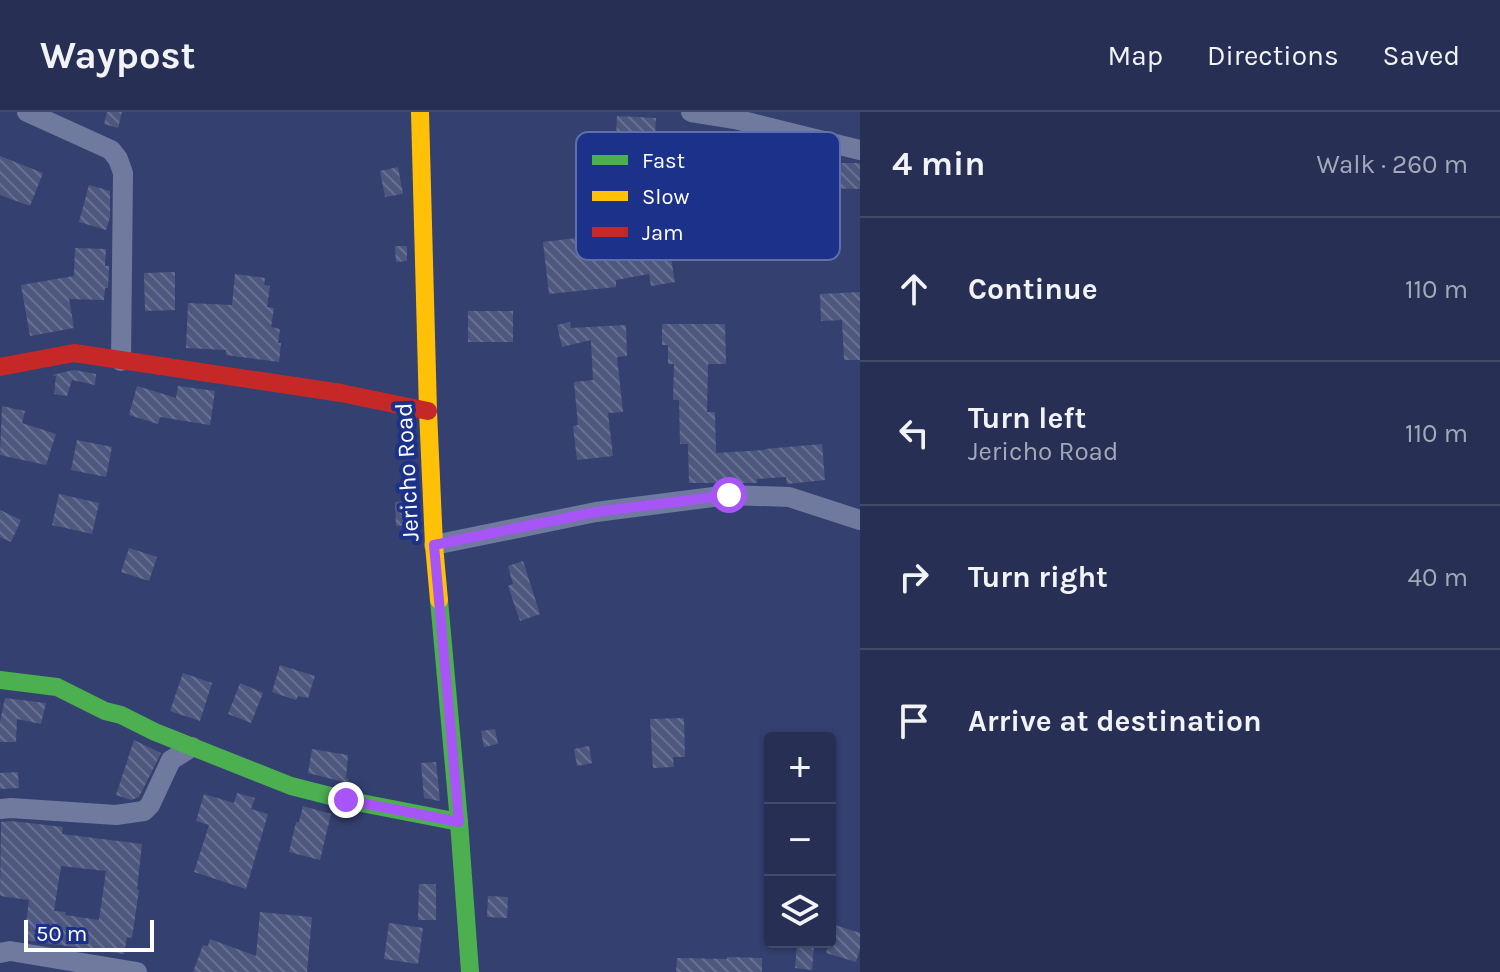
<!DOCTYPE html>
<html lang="en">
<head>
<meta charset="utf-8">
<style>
	body { margin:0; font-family:Karla,sans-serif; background:#2f385a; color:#f1f3f6 }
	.controls { position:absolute; right:24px; bottom:24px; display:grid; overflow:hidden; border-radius:8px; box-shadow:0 2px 6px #0004 }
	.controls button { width:72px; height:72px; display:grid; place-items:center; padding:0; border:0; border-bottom:2px solid #434b6b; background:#273054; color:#f1f3f6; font:40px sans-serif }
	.scale { position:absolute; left:24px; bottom:20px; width:130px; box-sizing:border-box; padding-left:8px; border:4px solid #fff; border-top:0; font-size:22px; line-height:28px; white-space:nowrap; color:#fff; -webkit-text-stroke:6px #1c3189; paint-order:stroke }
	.stop { position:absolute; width:24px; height:24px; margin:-18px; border:6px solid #a855f7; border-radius:50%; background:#fff }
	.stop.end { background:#a855f7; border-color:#fff; box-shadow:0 2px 8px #0008 }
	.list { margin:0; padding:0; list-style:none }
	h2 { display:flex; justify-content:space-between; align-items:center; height:104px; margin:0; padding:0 32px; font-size:34px }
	h2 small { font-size:26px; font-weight:400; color:#a4a9b8 }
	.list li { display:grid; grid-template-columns:52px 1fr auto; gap:24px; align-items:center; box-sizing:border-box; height:144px; padding:0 32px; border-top:2px solid #434b6b }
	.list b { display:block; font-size:30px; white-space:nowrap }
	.list p { margin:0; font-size:26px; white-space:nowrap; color:#a4a9b8 }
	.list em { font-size:26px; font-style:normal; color:#a4a9b8 }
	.icon { flex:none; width:44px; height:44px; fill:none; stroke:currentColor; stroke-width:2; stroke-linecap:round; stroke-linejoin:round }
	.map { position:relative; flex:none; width:860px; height:860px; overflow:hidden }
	header { display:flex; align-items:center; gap:48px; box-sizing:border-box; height:112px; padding:0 40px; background:#273054; border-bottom:2px solid #434b6b }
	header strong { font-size:38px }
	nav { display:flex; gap:44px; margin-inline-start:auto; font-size:28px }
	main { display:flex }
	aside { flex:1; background:#273054 }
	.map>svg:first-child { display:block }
</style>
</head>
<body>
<header>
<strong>Waypost</strong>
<nav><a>Map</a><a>Directions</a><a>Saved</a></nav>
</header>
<main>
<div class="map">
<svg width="860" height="860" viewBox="0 0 860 860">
	<defs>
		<pattern id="building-back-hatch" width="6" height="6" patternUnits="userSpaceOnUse" patternTransform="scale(2)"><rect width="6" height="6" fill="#4e587f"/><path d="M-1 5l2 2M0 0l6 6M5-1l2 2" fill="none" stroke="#697192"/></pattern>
	</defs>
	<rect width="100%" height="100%" fill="#344070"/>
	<g fill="url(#building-back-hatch)" fill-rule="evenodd">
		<path d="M 107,0 L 122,0 L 118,16 L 104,12 Z"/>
		<path d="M 617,4 L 656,6 L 655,23 L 705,25 L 705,28 L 743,36 L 739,39 L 758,43 L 746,96 L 714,89 L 722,49 L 679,73 L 614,70 Z"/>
		<path d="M 0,44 L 43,61 L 30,94 L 0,83 Z"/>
		<path d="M 825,51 L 860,51 L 860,77 L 812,76 L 812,55 L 825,55 Z"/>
		<path d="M 398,55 L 403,82 L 385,85 L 380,59 Z"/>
		<path d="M 89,73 L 110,79 L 110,105 L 106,118 L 79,110 Z"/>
		<path d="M 655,119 L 656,124 L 667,122 L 675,170 L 651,174 L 649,162 L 616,168 L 616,175 L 549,182 L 543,130 L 610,122 L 611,127 Z"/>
		<path d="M 395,134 L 407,134 L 407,149 L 396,150 Z"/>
		<path d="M 75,136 L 106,137 L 105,154 L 109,154 L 108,176 L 105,176 L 104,188 L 69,187 L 74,216 L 30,224 L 21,173 L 74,164 Z"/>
		<path d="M 175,160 L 175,198 L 145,199 L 144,161 Z"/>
		<path d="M 235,162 L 265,166 L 264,173 L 270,174 L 267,195 L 274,196 L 271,215 L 280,217 L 278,231 L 281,231 L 279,250 L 226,243 L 226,238 L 186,236 L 188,191 L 232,193 Z"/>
		<path d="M 860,180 L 860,248 L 844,248 L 842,208 L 821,209 L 820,182 Z"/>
		<rect x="468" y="199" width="45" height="31"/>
		<path d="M 570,210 L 571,216 L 626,213 L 627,244 L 617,245 L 623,300 L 608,301 L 613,344 L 577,348 L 573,314 L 578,313 L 574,270 L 593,268 L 591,228 L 562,235 L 557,213 Z"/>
		<path d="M 662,212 L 725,212 L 726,252 L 708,252 L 707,300 L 715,300 L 716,341 L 766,338 L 765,337 L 822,332 L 825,368 L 787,372 L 786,365 L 757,367 L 757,371 L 689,371 L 688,332 L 680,332 L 679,288 L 673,288 L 674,252 L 668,252 L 668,233 L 662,233 Z"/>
		<path d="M 74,258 L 96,262 L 95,273 L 72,268 L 67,284 L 54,282 L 56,264 L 52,263 Z"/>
		<path d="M 137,274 L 176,286 L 178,274 L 215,279 L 210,313 L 160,305 L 158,312 L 129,303 Z"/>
		<path d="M 2,294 L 25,299 L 22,311 L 56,322 L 46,353 L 0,343 Z"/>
		<path d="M 77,328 L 112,335 L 106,365 L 71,358 Z"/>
		<path d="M 59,382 L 99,391 L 92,422 L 52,413 Z"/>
		<path d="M 410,389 L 412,413 L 396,414 L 395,390 Z"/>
		<path d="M 0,398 L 21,408 L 11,430 L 0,425 Z"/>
		<path d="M 129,436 L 157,445 L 149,469 L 121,460 Z"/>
		<path d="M 523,449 L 540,502 L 520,509 L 508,474 L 513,472 L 508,454 Z"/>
		<path d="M 280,553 L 315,564 L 308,586 L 298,584 L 296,588 L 272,580 Z"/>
		<path d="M 183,561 L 212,571 L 200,609 L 170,599 Z"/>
		<path d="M 240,571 L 263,581 L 251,611 L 228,602 Z"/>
		<path d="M 5,586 L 46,591 L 41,612 L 17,607 L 16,630 L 0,630 L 0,610 Z"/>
		<path d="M 684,606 L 685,645 L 673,645 L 674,655 L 653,656 L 650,607 Z"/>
		<path d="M 495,617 L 498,632 L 484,635 L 481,619 Z"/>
		<path d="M 134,628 L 161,641 L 139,685 L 131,688 L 116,683 Z"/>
		<path d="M 589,634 L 592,651 L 577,654 L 574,637 Z"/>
		<path d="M 312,637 L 348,643 L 346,666 L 349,667 L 348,671 L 308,661 Z"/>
		<path d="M 436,650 L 440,689 L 424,686 L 421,651 Z"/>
		<path d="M 18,660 L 19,676 L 0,677 L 0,661 Z"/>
		<path d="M 237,681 L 255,686 L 251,697 L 268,702 L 246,777 L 194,760 L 209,713 L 196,709 L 204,682 L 234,691 Z"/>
		<path d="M 303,694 L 331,702 L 320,748 L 289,740 L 296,710 L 299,710 Z"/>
		<path d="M 11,709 L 63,715 L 62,722 L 142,732 L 137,777 L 139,778 L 132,826 L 127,825 L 124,842 L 24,828 L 29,788 L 0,784 L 1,710 ZM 61,754 L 106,759 L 99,808 L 65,803 L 66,800 L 54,799 Z"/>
		<path d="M 419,772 L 436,772 L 436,808 L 418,808 Z"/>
		<path d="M 488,784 L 508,785 L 507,806 L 487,805 Z"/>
		<path d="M 260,800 L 312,805 L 307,860 L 193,860 L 203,833 L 208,834 L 210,827 L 256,844 Z"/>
		<path d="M 389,811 L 423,816 L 418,852 L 384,847 Z"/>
		<path d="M 835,813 L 860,821 L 860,837 L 856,850 L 826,841 Z"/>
		<path d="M 797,832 L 814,834 L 812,858 L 795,856 Z"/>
		<path d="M 727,845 L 762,846 L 762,860 L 676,860 L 677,846 L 727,847 Z"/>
	</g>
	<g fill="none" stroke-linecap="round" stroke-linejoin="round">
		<g stroke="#707a9e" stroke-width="20">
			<path d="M 27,0 L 111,38 L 118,47 L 123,61 L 121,249"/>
			<path d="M 691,0 L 735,7 L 860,38"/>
			<path d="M 434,433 L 596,400 L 729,383 L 789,385 L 860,408"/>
			<path d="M 0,697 L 11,696 L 116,703 L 144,699 L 150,693 L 171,648 L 192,635"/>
			<path d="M 0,841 L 10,839 L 137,860"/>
		</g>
		<g stroke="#4caf50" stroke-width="18">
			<path d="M 439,488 L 459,710 L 470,860"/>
			<path d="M 0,568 L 57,575 L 105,599 L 121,603 L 155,620 L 291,674 L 346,688 L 459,710"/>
		</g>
		<path stroke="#ffc107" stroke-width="18" d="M 420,0 L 428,299 L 434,433 L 439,488"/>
		<path stroke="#c62828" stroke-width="18" d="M 0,255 L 74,241 L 341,281 L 428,299"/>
	</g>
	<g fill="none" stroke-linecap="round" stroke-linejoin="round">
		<path stroke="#a855f7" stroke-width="10" d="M 346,688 L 459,710 L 434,433 L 596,400 L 729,383"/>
	</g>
	<g text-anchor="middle" stroke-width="8" stroke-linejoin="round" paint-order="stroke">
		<g font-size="24" fill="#fff" stroke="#1c3189">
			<text transform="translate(407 360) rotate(-93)" y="8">Jericho Road</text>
		</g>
	</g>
	<rect x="576" y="20" width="264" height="128" rx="12" fill="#1c3189" stroke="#606fac" stroke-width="2"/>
	<rect x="592" y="43" width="36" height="10" fill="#4caf50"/>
	<rect x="592" y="79" width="36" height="10" fill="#ffc107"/>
	<rect x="592" y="115" width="36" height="10" fill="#c62828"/>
	<g font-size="22" fill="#fff">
		<text x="642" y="56">Fast</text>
		<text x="642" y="92">Slow</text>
		<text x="642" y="128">Jam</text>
	</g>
</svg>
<div class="controls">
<button>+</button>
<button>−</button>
<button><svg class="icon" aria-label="layers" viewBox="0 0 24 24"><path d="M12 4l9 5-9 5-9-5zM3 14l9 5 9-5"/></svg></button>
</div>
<div class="scale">50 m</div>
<div class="stop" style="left:729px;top:383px"></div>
<div class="stop end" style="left:346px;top:688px"></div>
</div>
<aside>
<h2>4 min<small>Walk · 260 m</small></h2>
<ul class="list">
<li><svg class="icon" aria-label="ahead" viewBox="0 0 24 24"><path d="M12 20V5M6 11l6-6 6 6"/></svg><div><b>Continue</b></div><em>110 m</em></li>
<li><svg class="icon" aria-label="left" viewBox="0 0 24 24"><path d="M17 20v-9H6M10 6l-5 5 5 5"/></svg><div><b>Turn left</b><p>Jericho Road</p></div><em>110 m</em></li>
<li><svg class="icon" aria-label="right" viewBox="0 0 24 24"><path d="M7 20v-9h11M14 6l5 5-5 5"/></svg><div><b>Turn right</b></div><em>40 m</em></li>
<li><svg class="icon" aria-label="arrive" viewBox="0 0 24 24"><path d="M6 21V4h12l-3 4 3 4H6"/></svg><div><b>Arrive at destination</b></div></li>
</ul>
</aside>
</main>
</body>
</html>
